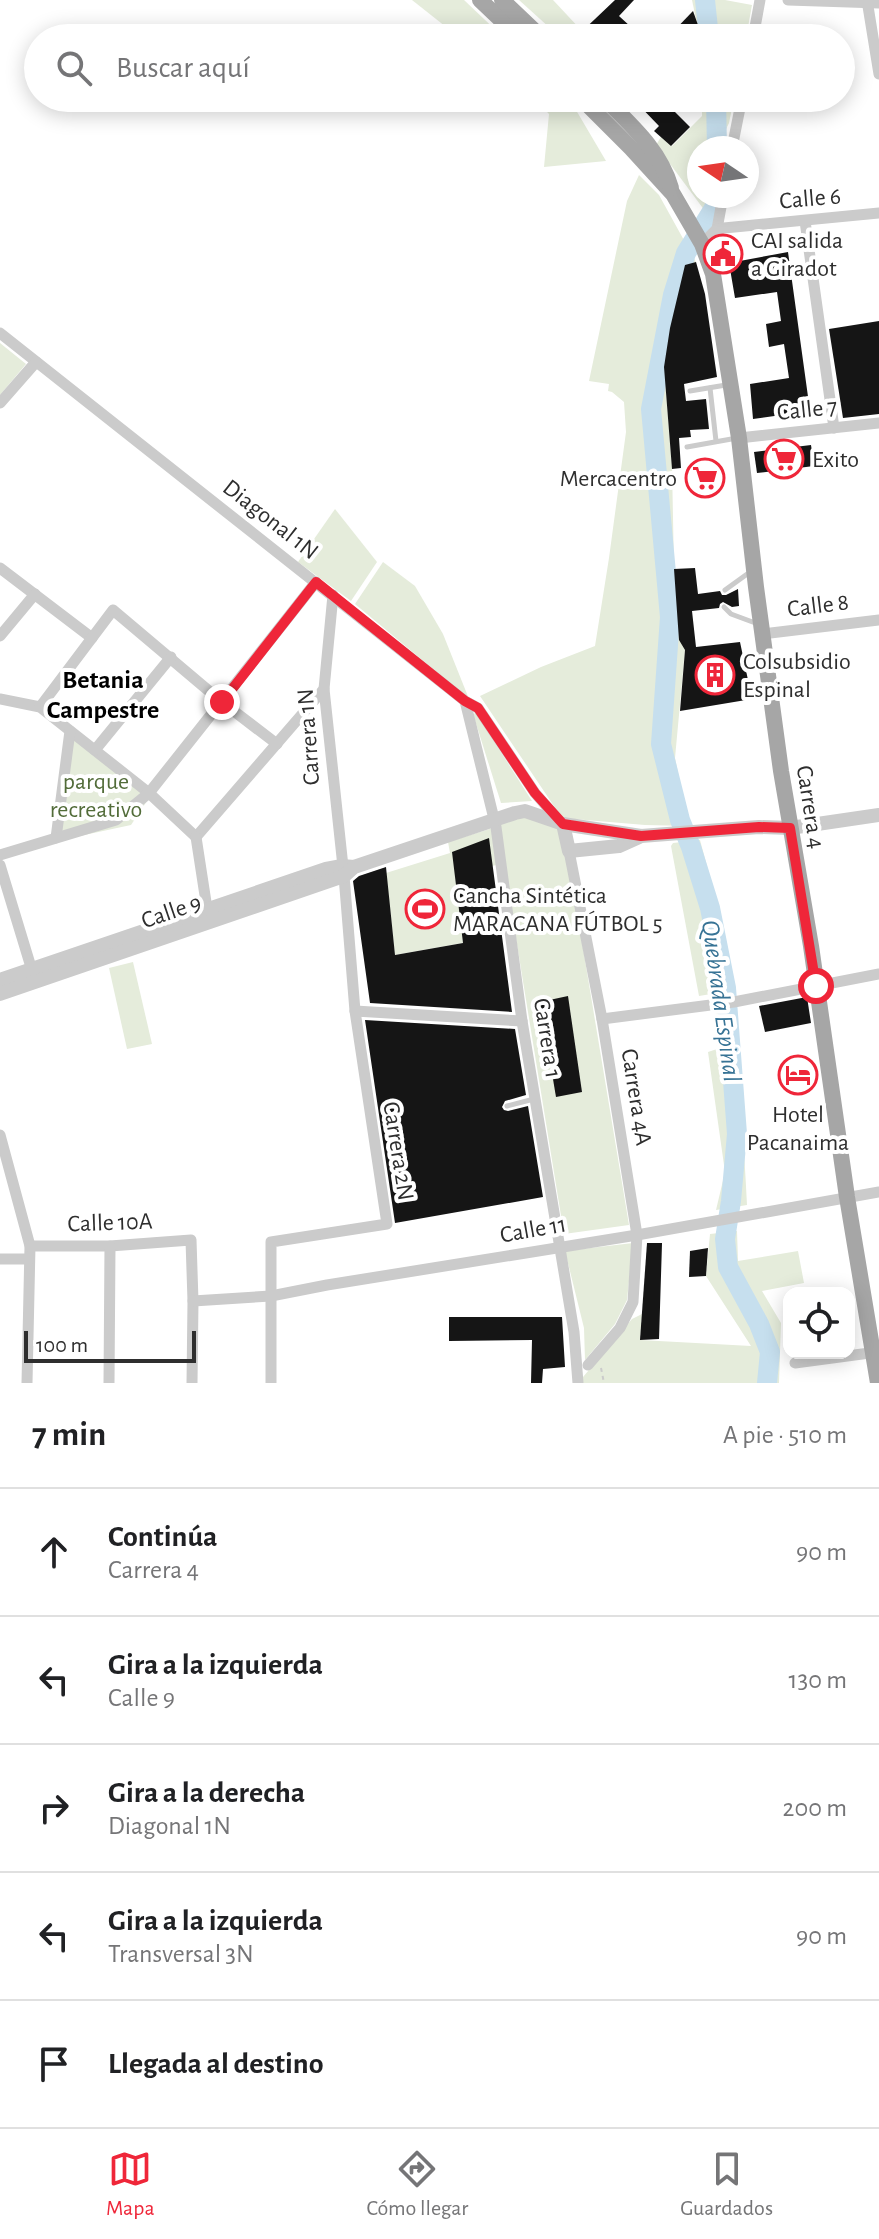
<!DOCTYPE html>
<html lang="es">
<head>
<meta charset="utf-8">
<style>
	body { margin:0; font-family:"Alegreya Sans",sans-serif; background:#f6f6f6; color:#202124 }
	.controls { position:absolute; right:24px; bottom:24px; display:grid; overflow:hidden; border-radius:16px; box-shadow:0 4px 20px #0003 }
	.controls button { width:72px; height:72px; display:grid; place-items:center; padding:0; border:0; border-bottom:2px solid #e0e0e0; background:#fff; color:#202124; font:40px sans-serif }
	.compass { position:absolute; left:687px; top:136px; width:72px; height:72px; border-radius:50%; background:#fff; box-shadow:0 4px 20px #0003; rotate:283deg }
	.scale { position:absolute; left:24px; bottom:20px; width:172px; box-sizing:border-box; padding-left:8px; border:4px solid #2e2e2e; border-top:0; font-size:22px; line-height:28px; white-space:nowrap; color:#2e2e2e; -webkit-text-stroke:6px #fff; paint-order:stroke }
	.stop { position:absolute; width:24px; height:24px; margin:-18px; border:6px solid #ef2639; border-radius:50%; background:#fff }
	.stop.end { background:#ef2639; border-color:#fff; box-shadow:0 2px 8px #0008 }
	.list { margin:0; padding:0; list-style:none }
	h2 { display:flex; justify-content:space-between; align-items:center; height:104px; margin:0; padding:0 32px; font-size:34px }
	h2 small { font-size:26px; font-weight:400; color:#757577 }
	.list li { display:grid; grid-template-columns:52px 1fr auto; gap:24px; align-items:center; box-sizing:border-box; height:128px; padding:0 32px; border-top:2px solid #e0e0e0 }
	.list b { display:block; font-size:30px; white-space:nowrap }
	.list p { margin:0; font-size:26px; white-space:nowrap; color:#757577 }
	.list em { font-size:26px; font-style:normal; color:#757577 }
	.icon { flex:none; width:44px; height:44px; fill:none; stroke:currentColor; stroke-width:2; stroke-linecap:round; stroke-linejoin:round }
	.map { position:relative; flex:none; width:879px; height:1383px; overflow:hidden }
	.search { position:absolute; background:#fff; box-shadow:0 4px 20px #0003; left:24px; right:24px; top:24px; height:88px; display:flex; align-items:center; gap:20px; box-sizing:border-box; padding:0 28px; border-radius:44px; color:#757577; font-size:30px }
	.sheet { height:744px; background:#fff }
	nav { display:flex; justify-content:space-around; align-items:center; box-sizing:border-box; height:112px; border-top:2px solid #e0e0e0; background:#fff; font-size:22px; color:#757577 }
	nav a { display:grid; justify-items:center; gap:4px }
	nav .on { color:#ef2639 }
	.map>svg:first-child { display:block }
</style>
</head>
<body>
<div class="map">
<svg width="879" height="1383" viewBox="0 0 879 1383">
	<rect width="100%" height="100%" fill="#fff"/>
	<g fill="#e5ecdb">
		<path d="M 412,0 L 464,0 L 504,38 L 460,38 Z"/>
		<path d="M 519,0 L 553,0 L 582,31 L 575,38 L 561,38 Z"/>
		<path d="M 692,0 L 725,0 L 752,5 L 746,38 L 700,38 Z"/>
		<path d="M 534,98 L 566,98 L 573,105 L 606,161 L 544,167 L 549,114 Z"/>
		<path d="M 702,98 L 734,98 L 729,123 L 717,148 L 699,148 L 699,196 L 711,196 L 705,211 L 656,145 L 661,137 L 672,146 L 702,116 Z"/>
		<path d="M 639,175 L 659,195 L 696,262 L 685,265 L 670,328 L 664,367 L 672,466 L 674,569 L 679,637 L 685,650 L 675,758 L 689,826 L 645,825 L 562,818 L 480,696 L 541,667 L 595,646 L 609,558 L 626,432 L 624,402 L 612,392 L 608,391 L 609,384 L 589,381 L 627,201 Z"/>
		<path d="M 0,343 L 26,364 L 0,395 Z"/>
		<path d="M 335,509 L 377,562 L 351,601 L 298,562 Z"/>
		<path d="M 383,562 L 415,586 L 443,634 L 469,699 L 355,604 Z"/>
		<path d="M 476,713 L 532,801 L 501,803 L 473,714 Z"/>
		<path d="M 70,731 L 151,795 L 131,825 L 61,840 Z"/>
		<path d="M 526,816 L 559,827 L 578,918 L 629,1225 L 564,1234 L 497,821 Z"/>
		<path d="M 496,827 L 501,864 L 455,874 L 463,943 L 395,955 L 386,873 L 450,853 L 448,842 Z"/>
		<path d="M 700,840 L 716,900 L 718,928 L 729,991 L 699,996 L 671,846 L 673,843 Z"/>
		<path d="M 133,962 L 152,1044 L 127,1049 L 109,968 Z"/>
		<path d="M 732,1008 C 738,1074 744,1139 747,1205 L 716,1210 L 725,1172 L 708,1052 L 717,1049 L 715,1011 Z"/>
		<path d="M 737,1231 L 738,1261 L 798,1251 L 804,1283 L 762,1291 L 781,1323 L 779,1383 L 582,1383 L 583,1377 L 632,1319 L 642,1314 L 640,1340 L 751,1346 L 706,1276 L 710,1234 Z"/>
		<path d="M 633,1243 L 627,1300 L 615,1324 L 585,1360 L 584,1328 L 565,1251 Z"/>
	</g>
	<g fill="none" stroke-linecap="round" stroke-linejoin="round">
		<g stroke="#c6dfee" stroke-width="20">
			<path d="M 705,0 L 709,38"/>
			<path d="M 716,98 L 717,148"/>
			<path d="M 717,196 L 716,205 L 686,253 L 673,295 L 651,409 L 670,617 L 661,744 L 680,820 L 691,847 L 710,908 L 726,988 L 737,1134 L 731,1201 L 725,1239 L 728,1267 L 759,1324 L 770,1352 L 767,1383"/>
		</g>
	</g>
	<g fill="#151515">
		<path d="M 615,0 L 634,0 L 619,16 L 631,27 L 619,38 L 575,38 Z"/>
		<path d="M 693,11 L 698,25 L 685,38 L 667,38 Z"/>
		<path d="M 632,98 L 661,98 L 690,127 L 671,146 L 654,131 L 659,126 Z"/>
		<path d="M 788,252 L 810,411 L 753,419 L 750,384 L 789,378 L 784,344 L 769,347 L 766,324 L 781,321 L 777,292 L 735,298 L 729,263 Z"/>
		<path d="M 696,262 L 705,294 L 717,377 L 684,384 L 686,401 L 706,399 L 709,429 L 690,430 L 691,437 L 679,438 L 681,468 L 672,469 L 664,367 L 670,328 L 685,265 Z"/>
		<path d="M 879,321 L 879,414 L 843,418 L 829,329 Z"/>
		<path d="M 811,445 L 814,466 L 757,473 L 754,452 Z"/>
		<path d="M 695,568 L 698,594 L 720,591 L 722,595 L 726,595 L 738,589 L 739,606 L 732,607 L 723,602 L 720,604 L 719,608 L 692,611 L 696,647 L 740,642 L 752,699 L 680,711 L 685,650 L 679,640 L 674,569 Z"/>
		<path d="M 489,838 L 512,1012 L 370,1003 L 353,881 L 359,876 L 386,867 L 395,955 L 463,943 L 452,852 Z"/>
		<path d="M 568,996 L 582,1092 L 556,1097 L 540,1002 Z"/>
		<path d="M 807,997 L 811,1023 L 765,1032 L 759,1006 Z"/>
		<path d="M 365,1020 L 515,1029 L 526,1095 L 505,1101 L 502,1107 L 504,1110 L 508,1111 L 528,1106 L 543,1197 L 395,1223 Z"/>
		<path d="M 647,1243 L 662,1243 L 659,1339 L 640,1340 Z"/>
		<path d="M 708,1248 L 706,1276 L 689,1277 L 690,1251 Z"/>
		<path d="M 449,1317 L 562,1317 L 565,1367 L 543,1369 L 542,1383 L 531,1383 L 532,1340 L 449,1341 Z"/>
	</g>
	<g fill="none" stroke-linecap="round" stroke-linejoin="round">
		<path stroke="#cbcbcb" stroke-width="2" stroke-dasharray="4 4" stroke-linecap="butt" d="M 601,1368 L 604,1383"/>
		<g stroke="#cbcbcb" stroke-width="5">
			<path d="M 710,388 L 716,441"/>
			<path d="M 690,391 L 726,385"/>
			<path d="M 687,447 L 737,438"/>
			<path d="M 725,590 L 750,572"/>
			<path d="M 724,607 L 731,614 L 758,624"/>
			<path d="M 507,1106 L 534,1099"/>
		</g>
		<g stroke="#cbcbcb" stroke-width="11">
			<path d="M 788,0 L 879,3"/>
			<path d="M 867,0 L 879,74"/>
			<path d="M 753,38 L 760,0"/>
			<path d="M 732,148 L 742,98"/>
			<path d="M 805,221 L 834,428"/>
			<path d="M 717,229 L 723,196"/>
			<path d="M 702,244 L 717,229 L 724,228 L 879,213"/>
			<path d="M 0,333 L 465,701 L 478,708 L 535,793 L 562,824"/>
			<path d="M 0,403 L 36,362"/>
			<path d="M 739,438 L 879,423"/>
			<path d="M 0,568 L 92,638"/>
			<path d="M 762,634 L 879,620"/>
			<path d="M 0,636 L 35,594"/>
			<path d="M 0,699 L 40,707 L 149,793 L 196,837"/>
			<path d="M 465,701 L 496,827 L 522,1021 L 574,1332 L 578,1383"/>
			<path d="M 40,707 L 113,610 L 222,702 L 277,744"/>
			<path d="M 95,750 L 171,657"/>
			<path d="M 196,837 L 324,689"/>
			<path d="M 196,837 L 208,915"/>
			<path d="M 56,838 L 70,731"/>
			<path d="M 569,851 L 602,1019 L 637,1235 L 633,1302 L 620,1328 L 588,1365"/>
			<path d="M 0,855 L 116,820 L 149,793 L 316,582"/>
			<path d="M 0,865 L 34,977"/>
			<path d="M 355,1011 L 522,1021"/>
			<path d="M 602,1019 L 734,1002 L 879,974"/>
			<path d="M 0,1135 L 30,1246 L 27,1383"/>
			<path d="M 30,1246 L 110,1246 L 191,1240 L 193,1301 L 192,1383"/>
			<path d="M 0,1259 L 29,1259"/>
			<path d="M 193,1301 L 271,1296 L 327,1285 L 637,1235 L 879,1192"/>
			<path d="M 795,1363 L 877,1352"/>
			<path d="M 109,1383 L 110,1246"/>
			<path d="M 271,1383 L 271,1242 L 387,1224 L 355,1011 L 344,876 L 324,689 L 333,595"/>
		</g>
		<g stroke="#cbcbcb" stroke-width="14">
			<path d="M 563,824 L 569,851 L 619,846 L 639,837"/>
			<path d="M 0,980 L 326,869 L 342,866 L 354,867"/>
			<path d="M 0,994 L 344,876 L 354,867 L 515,813 L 525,811 L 563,824 L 641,836 L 759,827 L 790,828 L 879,815"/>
		</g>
		<g stroke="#a6a6a6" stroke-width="16">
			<path d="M 480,0 L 520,38"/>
			<path d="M 502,0 L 542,38"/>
			<path d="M 581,98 L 631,148 L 673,194 L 702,244 L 713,274 L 739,438 L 756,587 L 781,771 L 811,946 L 847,1197 L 878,1383"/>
			<path d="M 604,98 C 632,126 660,150 671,188"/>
		</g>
	</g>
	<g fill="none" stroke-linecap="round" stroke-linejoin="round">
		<path stroke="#ef2639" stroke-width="10" d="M 222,702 L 316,582 L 465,701 L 478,708 L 535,793 L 563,824 L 641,836 L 759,827 L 790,828 L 816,986"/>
	</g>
	<defs>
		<symbol id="civic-ring" viewBox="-11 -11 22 22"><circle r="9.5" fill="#fff" stroke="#ef2639" stroke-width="1.5"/><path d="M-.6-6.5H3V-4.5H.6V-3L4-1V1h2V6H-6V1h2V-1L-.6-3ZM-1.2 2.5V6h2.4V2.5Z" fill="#ef2639"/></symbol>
		<symbol id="supermarket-ring" viewBox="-11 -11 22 22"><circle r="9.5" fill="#fff" stroke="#ef2639" stroke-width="1.5"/><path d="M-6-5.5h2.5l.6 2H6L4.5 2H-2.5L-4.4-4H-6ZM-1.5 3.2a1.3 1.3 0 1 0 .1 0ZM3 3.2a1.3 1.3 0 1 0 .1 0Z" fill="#ef2639"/></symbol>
		<symbol id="building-ring" viewBox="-11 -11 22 22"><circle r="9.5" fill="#fff" stroke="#ef2639" stroke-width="1.5"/><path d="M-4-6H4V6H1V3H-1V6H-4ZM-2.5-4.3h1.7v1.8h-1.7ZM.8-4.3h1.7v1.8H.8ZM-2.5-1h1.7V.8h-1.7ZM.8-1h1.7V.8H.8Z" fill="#ef2639"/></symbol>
		<symbol id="stadium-ring" viewBox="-11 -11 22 22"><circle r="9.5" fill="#fff" stroke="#ef2639" stroke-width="1.5"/><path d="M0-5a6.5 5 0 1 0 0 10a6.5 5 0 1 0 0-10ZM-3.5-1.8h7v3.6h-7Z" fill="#ef2639"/></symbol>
		<symbol id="hotel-ring" viewBox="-11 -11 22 22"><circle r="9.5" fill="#fff" stroke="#ef2639" stroke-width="1.5"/><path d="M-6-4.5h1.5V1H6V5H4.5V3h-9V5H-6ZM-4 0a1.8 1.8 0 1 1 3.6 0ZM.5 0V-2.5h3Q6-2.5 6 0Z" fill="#ef2639"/></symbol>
	</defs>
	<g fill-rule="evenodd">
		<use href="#civic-ring" x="701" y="232" width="44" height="44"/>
		<use href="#supermarket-ring" x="762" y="437" width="44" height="44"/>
		<use href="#supermarket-ring" x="683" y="456" width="44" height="44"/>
		<use href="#building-ring" x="693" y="653" width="44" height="44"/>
		<use href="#stadium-ring" x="403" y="887" width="44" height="44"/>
		<use href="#hotel-ring" x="776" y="1053" width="44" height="44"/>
	</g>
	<g text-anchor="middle" stroke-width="8" stroke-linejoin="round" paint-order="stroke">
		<g font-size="24" fill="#2e2e2e" stroke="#fff">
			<text transform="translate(810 198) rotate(-5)" y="8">Calle 6</text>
			<text transform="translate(807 409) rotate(-6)" y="8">Calle 7</text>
			<text transform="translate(271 519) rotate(38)" y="8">Diagonal 1N</text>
			<text transform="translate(818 605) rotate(-7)" y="8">Calle 8</text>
			<text transform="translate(308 737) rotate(-94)" y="8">Carrera 1N</text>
			<text transform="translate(811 807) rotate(81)" y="8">Carrera 4</text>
			<text transform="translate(171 911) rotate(-19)" y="8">Calle 9</text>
			<text transform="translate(548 1038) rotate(81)" y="8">Carrera 1</text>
			<text transform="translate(637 1097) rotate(81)" y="8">Carrera 4A</text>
			<text transform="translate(399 1151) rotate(81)" y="8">Carrera 2N</text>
			<text transform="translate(110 1222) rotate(-2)" y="8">Calle 10A</text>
			<text transform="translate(533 1229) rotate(-10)" y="8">Calle 11</text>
		</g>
		<g font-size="24" fill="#2e2e2e" stroke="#fff" text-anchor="start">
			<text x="751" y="248">CAI salida<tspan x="751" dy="28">a Giradot</tspan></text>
			<text x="812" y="467">Exito</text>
			<text x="677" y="486" text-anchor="end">Mercacentro</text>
			<text x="743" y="669">Colsubsidio<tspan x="743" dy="28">Espinal</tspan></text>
			<text x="453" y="903">Cancha Sintética<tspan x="453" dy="28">MARACANA FÚTBOL 5</tspan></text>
			<text x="798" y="1122" text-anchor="middle">Hotel<tspan x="798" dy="28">Pacanaima</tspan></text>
		</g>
		<g font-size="24" fill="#526c39" stroke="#fff">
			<text x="96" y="789">parque<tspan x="96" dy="28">recreativo</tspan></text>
		</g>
		<g font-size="26" font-weight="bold" fill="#000" stroke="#fff">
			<text x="103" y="688">Betania<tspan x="103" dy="30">Campestre</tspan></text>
		</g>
		<g font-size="26" font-style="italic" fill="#377395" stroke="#fff">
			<text transform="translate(722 1001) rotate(82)" y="9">Quebrada Espinal</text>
		</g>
	</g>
</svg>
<div class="controls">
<button><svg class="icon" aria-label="locate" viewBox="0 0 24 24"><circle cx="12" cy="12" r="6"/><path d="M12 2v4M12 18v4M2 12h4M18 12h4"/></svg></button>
</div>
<svg class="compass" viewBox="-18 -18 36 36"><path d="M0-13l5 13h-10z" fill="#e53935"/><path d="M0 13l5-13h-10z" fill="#757577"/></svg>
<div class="scale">100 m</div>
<div class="stop" style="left:816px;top:986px"></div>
<div class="stop end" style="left:222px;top:702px"></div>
<div class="search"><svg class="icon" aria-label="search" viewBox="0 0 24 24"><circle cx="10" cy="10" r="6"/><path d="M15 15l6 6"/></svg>Buscar aquí</div>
</div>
<section class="sheet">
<h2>7 min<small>A pie · 510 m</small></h2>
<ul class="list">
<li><svg class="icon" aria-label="ahead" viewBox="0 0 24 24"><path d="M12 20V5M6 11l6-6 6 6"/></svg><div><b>Continúa</b><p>Carrera 4</p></div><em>90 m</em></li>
<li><svg class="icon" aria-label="left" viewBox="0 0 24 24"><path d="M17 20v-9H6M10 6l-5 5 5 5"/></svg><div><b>Gira a la izquierda</b><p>Calle 9</p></div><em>130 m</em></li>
<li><svg class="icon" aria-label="right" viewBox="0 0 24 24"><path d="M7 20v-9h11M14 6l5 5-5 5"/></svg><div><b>Gira a la derecha</b><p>Diagonal 1N</p></div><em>200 m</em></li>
<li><svg class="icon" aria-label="left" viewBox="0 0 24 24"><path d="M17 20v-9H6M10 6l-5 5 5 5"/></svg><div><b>Gira a la izquierda</b><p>Transversal 3N</p></div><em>90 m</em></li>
<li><svg class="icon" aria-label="arrive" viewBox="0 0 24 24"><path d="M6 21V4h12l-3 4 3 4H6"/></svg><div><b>Llegada al destino</b></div></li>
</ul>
</section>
<nav>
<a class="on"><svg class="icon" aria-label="map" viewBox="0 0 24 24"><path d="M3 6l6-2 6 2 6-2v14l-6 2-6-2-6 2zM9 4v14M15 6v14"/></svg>Mapa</a>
<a><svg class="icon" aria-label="directions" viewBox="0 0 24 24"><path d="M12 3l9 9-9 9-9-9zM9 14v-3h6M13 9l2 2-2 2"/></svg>Cómo llegar</a>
<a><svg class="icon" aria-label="saved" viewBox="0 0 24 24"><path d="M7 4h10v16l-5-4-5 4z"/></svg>Guardados</a>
</nav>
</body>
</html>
